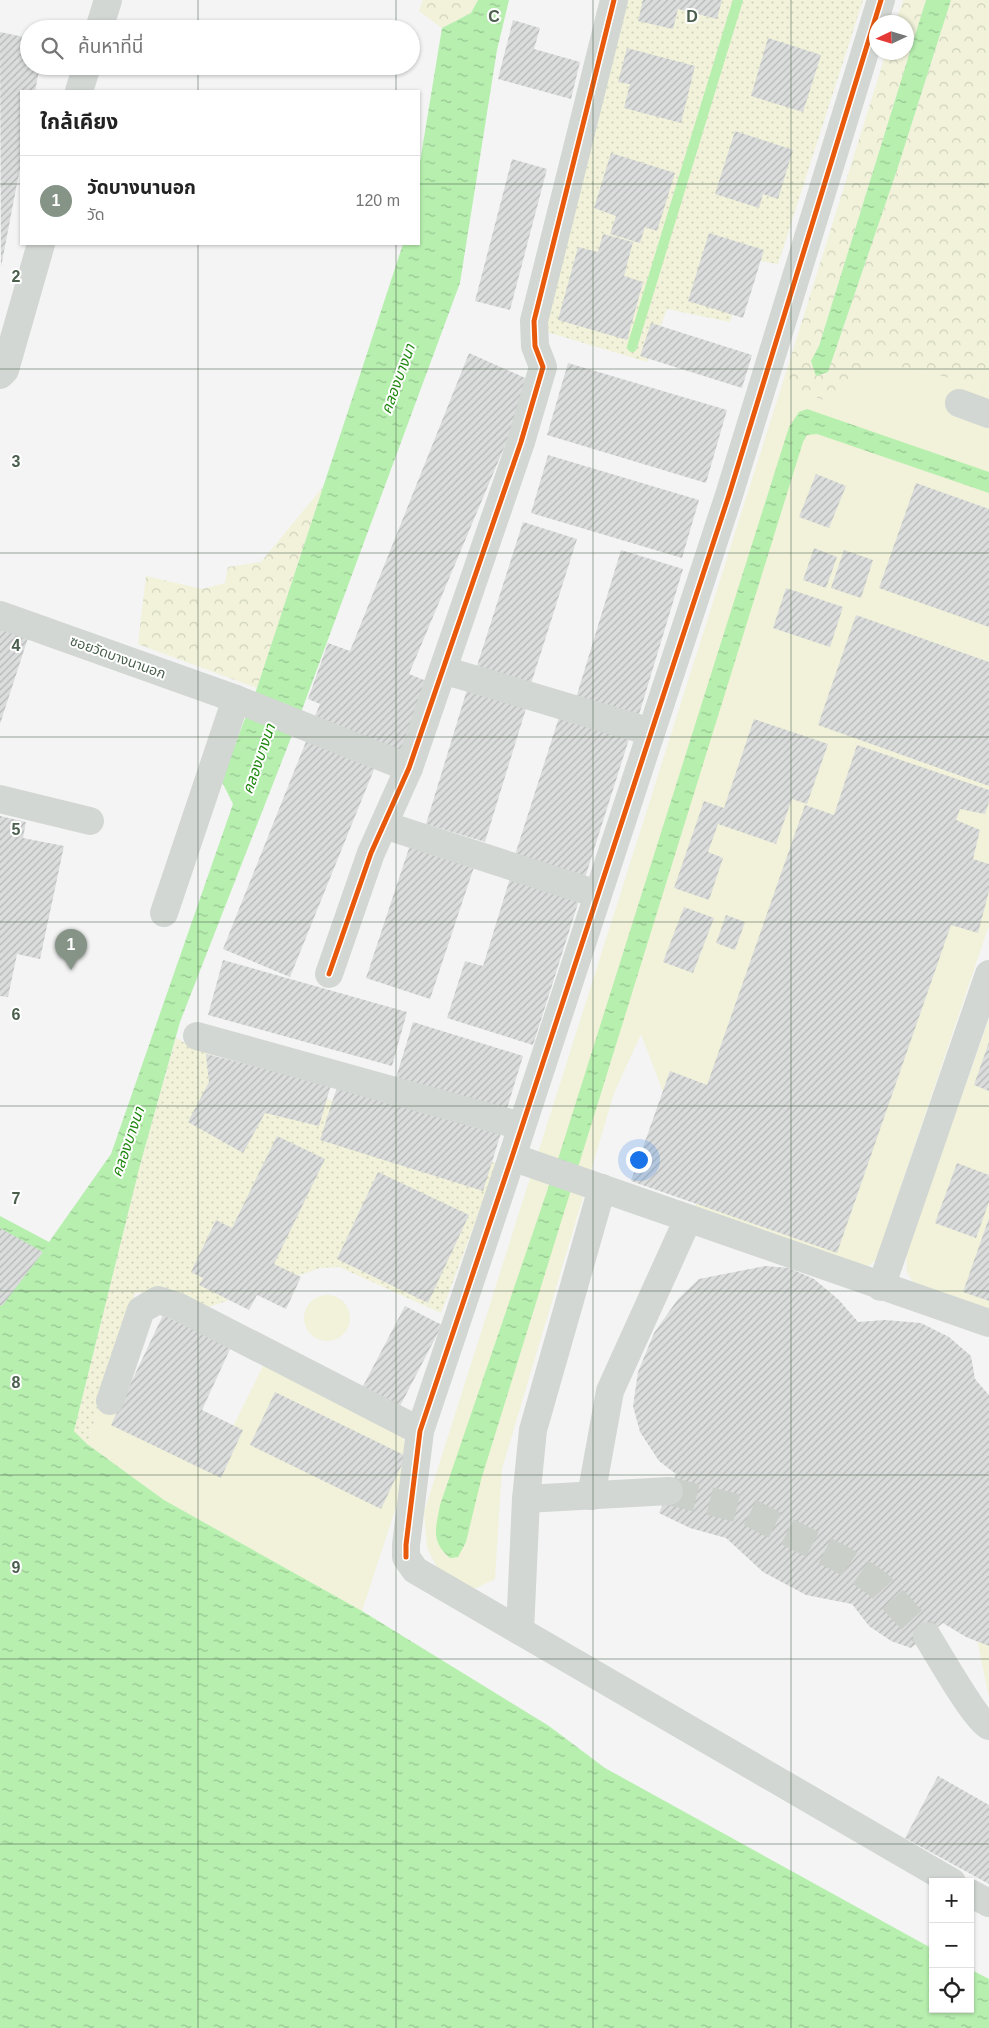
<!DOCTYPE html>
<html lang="th">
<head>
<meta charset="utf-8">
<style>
	body { margin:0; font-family:Helvetica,"Noto Sans Thai",sans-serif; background:#f2f2f2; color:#222 }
	.controls { position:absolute; right:15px; bottom:15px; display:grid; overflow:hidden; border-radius:0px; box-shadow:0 1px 4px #0004 }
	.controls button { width:45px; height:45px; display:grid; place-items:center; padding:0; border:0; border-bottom:1px solid #e0e0e0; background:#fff; color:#222; font:25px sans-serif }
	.compass { position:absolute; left:869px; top:15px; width:45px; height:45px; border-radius:50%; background:#fff; box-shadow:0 1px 4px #0004; rotate:266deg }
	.you { position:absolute; left:638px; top:1159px; width:18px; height:18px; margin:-12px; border:4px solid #fff; border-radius:50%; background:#1a73e8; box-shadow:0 0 0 8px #1a73e833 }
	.badge { display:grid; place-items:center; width:32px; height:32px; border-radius:50%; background:#869487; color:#fff; font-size:16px; font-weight:700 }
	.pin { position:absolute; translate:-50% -41px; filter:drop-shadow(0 1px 2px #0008) }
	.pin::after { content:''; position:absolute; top:26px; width:18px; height:15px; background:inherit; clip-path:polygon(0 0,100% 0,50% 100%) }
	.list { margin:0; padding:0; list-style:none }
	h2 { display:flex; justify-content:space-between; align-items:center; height:65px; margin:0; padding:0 20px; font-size:21px }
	h2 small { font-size:16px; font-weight:400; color:#767676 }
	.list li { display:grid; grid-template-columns:32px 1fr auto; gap:15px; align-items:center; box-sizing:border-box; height:90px; padding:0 20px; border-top:1px solid #e0e0e0 }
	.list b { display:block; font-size:19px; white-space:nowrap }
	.list p { margin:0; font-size:16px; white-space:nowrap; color:#767676 }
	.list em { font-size:16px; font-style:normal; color:#767676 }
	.icon { flex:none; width:28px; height:28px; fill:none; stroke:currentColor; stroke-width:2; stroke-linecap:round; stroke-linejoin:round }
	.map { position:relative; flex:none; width:989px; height:2028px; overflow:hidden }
	.search { position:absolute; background:#fff; box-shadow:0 1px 4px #0004; left:20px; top:20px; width:400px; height:55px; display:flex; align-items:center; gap:12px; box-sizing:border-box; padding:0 18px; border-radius:28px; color:#767676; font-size:19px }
	.panel { position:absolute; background:#fff; box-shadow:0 1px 4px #0004; left:20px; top:90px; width:400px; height:155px; border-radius:0px }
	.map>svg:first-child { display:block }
</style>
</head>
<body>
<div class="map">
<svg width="989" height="2028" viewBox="0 0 989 2028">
	<defs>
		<pattern id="forest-crowns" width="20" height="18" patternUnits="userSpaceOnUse" patternTransform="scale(1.25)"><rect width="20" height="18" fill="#f1f2d9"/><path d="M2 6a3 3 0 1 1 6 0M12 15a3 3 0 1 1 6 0" fill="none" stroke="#d0d2bc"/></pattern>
		<pattern id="garden-dots" width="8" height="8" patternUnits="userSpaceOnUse" patternTransform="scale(1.25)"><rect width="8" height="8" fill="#f1f2d9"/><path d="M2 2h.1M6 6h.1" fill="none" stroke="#d0d2bc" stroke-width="1.8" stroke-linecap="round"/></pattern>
		<pattern id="water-ripples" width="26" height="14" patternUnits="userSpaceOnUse" patternTransform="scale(1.25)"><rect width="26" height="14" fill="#b7efaf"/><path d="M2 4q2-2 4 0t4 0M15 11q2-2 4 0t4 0" fill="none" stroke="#97c591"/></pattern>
		<pattern id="building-hatch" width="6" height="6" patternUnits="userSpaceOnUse" patternTransform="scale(1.25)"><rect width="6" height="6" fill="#dbdddc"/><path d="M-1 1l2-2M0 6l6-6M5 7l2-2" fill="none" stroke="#b4b7b5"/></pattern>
	</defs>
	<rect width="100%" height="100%" fill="#f4f4f4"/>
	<g fill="#f1f2d9">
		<path d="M 875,361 L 989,387 L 989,925 L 876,1260 L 863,1270 L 696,1207 L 694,1173 L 641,1034 L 614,1093 L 502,1469 L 495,1579 L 472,1590 L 442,1577 L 427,1548 L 424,1512 L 782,385 L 829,402 Z"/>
		<path d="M 989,1019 L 989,1313 L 914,1283 L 907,1272 L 906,1253 Z"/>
		<circle cx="327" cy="1318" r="23"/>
		<path d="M 265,1362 L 399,1430 L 408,1448 L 397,1504 L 362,1611 L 164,1500 L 87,1444 L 99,1407 L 216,1461 Z"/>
		<path d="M 989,1567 L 989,1698 L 973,1619 Z"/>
	</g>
	<g fill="url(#forest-crowns)">
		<path d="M 423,0 L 478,0 L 471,13 L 442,28 L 419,11 Z"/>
		<path d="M 903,0 L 926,0 L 819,346 L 812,361 L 816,376 L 828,372 L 897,170 L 951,0 L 989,0 L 989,387 L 875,361 L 829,402 L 782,385 L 886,53 L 906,52 L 906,22 L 896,22 Z"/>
		<path d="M 323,487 L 257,688 L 138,644 L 146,576 L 202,589 L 225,583 L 228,567 L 261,562 Z"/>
	</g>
	<g fill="url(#garden-dots)">
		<path d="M 628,0 L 863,0 L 778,264 L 750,259 L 730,322 L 667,309 L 647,362 L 544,331 Z"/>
		<path d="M 176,1038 L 198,1050 L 497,1164 L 441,1313 L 339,1267 L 320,1268 L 209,1307 L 160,1291 L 135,1293 L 87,1444 L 74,1431 L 140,1165 Z"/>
	</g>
	<g fill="url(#water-ripples)">
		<path d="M 478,0 L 509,0 L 497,50 L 460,283 L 303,707 L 180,1022 L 140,1165 L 74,1431 L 87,1444 L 164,1500 L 362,1611 L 549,1726 L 605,1768 L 933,1949 L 933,2009 L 970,2009 L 970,1969 L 989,1979 L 989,2028 L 0,2028 L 0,1216 L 49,1242 L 111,1154 L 233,804 L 221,780 L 257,688 L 403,244 L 419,244 L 419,168 L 442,28 L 471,13 Z"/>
		<path d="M 926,0 L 951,0 L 897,170 L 828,372 L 816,376 L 811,361 L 819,346 Z"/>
		<path d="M 807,409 L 989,472 L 989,493 L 817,434 L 807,435 L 803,442 L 481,1480 L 466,1542 L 458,1557 L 450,1558 C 430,1541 436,1528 440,1505 L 559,1156 L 789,427 L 799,412 Z"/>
	</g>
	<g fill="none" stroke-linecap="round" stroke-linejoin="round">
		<path stroke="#b7efaf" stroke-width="10" d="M 632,347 L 738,0"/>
	</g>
	<g fill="url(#building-hatch)">
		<path d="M 643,0 L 722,0 L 717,19 L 678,9 L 673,29 L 638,21 Z"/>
		<path d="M 513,20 L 540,28 L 534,49 L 580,62 L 571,99 L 498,79 Z"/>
		<path d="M 0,32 L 24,37 L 21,50 L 29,51 L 29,66 L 40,66 L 35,91 L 21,91 L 21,163 L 1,267 Z"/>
		<path d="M 768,38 L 821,55 L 803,112 L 751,96 Z"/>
		<path d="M 627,48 L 695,66 L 681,123 L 624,108 L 630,84 L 618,82 Z"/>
		<path d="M 735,131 L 793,150 L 778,199 L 763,194 L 759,208 L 715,194 Z"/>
		<path d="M 611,153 L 675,173 L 657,231 L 645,227 L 640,243 L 610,234 L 616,216 L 594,208 Z"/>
		<path d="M 512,159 L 547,169 L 510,310 L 475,301 Z"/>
		<path d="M 709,233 L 764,250 L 743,318 L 688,301 Z"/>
		<path d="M 603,234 L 633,242 L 624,276 L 643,282 L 627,340 L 558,320 L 578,247 L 598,252 Z"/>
		<path d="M 651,323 L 752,355 L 742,388 L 640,356 Z"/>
		<path d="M 469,353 L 532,381 L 409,674 L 434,684 L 407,759 L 312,723 L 320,704 L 308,699 L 328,643 L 350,651 Z"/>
		<path d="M 568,363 L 727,410 L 706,483 L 547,435 Z"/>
		<path d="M 548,455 L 699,500 L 682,558 L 531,513 Z"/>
		<path d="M 816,474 L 846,486 L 829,528 L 799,517 Z"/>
		<path d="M 916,483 L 989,509 L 989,627 L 879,588 Z"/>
		<path d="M 523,522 L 577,539 L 530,687 L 476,669 Z"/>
		<path d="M 814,548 L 837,557 L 826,588 L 803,580 Z"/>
		<path d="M 621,550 L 683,569 L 638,718 L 576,698 Z"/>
		<path d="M 844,550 L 873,560 L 861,598 L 831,588 Z"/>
		<path d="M 786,588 L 843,607 L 830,647 L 773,628 Z"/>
		<path d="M 856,615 L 989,662 L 989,786 L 818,725 Z"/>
		<path d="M 0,629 L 28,638 L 0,724 Z"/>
		<path d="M 469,683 L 528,702 L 485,842 L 426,824 Z"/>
		<path d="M 560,714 L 630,736 L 584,881 L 514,858 Z"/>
		<path d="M 754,719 L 828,744 L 807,804 L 792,799 L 776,844 L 718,824 L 708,852 L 723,858 L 709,900 L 674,888 L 704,801 L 724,808 Z"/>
		<path d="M 307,739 L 375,767 L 290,977 L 223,949 Z"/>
		<path d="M 857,745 L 989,790 L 989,802 L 985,814 L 960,809 L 956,820 L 980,830 L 973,859 L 989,864 L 989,891 L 978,933 L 951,925 L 837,1253 L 631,1181 L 670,1071 L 707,1085 L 805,805 L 834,815 Z"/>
		<path d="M 0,816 L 26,822 L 23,838 L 64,846 L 40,959 L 17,954 L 8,997 L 0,996 Z"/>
		<path d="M 410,845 L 474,867 L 430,999 L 366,978 Z"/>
		<path d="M 511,875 L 580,897 L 533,1045 L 447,1018 L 465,961 L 483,966 Z"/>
		<path d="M 684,907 L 714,918 L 693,973 L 663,962 Z"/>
		<path d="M 726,915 L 745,922 L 735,950 L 716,943 Z"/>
		<path d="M 223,960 L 407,1012 L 392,1066 L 208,1015 Z"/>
		<path d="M 413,1022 L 523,1056 L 505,1115 L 395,1081 Z"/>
		<path d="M 989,1042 L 989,1091 L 974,1085 Z"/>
		<path d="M 206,1054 L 331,1085 L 319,1126 L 265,1113 L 243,1153 L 188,1122 L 209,1082 Z"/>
		<path d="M 339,1081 L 501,1133 L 483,1191 L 320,1140 Z"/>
		<path d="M 277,1136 L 325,1159 L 274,1264 L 301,1277 L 286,1309 L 257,1295 L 249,1310 L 199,1285 L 203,1278 L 191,1272 L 216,1220 L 232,1228 Z"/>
		<path d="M 957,1163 L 989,1175 L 989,1202 L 976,1238 L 935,1223 Z"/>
		<path d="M 378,1172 L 469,1215 L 428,1303 L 337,1259 Z"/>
		<path d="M 989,1218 L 989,1301 L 963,1292 Z"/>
		<path d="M 0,1228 L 43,1252 L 2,1306 L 0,1305 Z"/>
		<path d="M 765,1266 L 789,1268 L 814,1279 L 839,1300 L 858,1322 L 885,1320 L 921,1323 L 949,1337 L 971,1356 L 975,1379 L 989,1395 L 989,1646 L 966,1637 L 943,1623 L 911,1648 L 891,1641 L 869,1626 L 852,1604 L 806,1595 L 763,1572 L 726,1538 L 690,1528 L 659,1513 L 676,1474 L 659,1461 L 640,1432 L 633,1406 L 638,1372 L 654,1333 L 678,1299 L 699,1279 Z"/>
		<path d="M 405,1306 L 442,1325 L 399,1408 L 362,1388 Z"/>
		<path d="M 163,1315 L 231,1347 L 202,1410 L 243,1430 L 221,1478 L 111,1425 Z"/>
		<path d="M 275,1392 L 406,1456 L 381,1509 L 250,1445 Z"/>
		<path d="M 938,1776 L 989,1805 L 989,1884 L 905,1838 Z"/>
	</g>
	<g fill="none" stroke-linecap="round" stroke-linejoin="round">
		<path stroke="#cacfca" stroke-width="28" stroke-dasharray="28 14" stroke-linecap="butt" d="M 669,1491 L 745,1510 L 843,1560 L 879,1585 L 927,1636"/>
		<g stroke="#d2d7d3" stroke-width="28">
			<path d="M 881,0 L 729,495 L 512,1157 L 420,1431 L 406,1545 L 406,1557 L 415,1570 L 952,1882"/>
			<path d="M 99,29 L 108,0"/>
			<path d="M 79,91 L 87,66"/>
			<path d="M 0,375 L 5,370 L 41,244"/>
			<path d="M 959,403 L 989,414"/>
			<path d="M 0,615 L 236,699 L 409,768"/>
			<path d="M 443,670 L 651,732"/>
			<path d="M 0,799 L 90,821"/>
			<path d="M 384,825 L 597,894"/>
			<path d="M 164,913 L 236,699"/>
			<path d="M 329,974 L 371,853 L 409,768 L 521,442 L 543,367 L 535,346 L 534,321 L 614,0"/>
			<path d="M 197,1036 L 521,1126"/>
			<path d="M 512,1157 L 989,1323"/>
			<path d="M 881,1287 L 989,974"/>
			<path d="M 110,1401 L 141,1310 L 158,1300 L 177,1306 L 420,1431"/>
			<path d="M 591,1496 L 610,1391 L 688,1219"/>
			<path d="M 526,1499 L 669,1491"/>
			<path d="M 520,1631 L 526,1499 L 533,1430 L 602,1188"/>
			<path d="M 927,1636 C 937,1652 976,1721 989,1726"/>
			<path d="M 970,1893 L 989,1903"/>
		</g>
		<defs>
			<g id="cycleway">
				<path d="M 329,974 L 371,853 L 409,768 L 521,442 L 543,367 L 535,346 L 534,321 L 614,0"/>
				<path d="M 406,1557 L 406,1545 L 420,1431 L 512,1157 L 729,495 L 881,0"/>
			</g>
		</defs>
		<use href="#cycleway" stroke="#fff" stroke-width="8"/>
		<use href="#cycleway" stroke="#e8590c" stroke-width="5"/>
	</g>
	<path fill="none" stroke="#4a604d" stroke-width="1" stroke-opacity="0.55" d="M 198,0 L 198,29M 396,0 L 396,29M 593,0 L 593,2028M 791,0 L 791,2028M 198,66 L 198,91M 396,66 L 396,91M 0,184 L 21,184M 419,184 L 989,184M 198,244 L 198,2028M 396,244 L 396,2028M 0,369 L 989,369M 0,553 L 989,553M 0,737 L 989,737M 0,922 L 989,922M 0,1106 L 989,1106M 0,1291 L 989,1291M 0,1475 L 989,1475M 0,1659 L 989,1659M 0,1844 L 989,1844"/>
	<g text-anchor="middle" stroke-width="4" stroke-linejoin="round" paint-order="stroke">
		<g font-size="14" fill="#4a604d" stroke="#fff">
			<text transform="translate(118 657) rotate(20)" y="5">ซอยวัดบางนานอก</text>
		</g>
		<g font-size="15" font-style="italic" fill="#1e880e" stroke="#fff">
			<text transform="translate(398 379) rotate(-70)" y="5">คลองบางนา</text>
			<text transform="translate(259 759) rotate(-71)" y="5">คลองบางนา</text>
			<text transform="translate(128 1142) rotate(-71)" y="5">คลองบางนา</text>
		</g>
	</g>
	<g font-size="16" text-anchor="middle" font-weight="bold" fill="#4a604d" stroke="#fff" stroke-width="4" stroke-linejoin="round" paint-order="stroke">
		<text x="494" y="22">C</text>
		<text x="692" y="22">D</text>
		<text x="16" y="282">2</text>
		<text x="16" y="467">3</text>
		<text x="16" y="651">4</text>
		<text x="16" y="835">5</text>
		<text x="16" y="1020">6</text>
		<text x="16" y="1204">7</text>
		<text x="16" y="1388">8</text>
		<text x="16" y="1573">9</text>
	</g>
</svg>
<div class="controls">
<button>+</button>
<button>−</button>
<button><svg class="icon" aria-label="locate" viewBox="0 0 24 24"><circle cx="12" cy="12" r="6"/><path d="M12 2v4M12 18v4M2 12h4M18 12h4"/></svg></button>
</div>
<svg class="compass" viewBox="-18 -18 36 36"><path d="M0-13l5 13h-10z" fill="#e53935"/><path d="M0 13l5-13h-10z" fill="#767676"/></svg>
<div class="you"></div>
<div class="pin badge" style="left:71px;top:970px">1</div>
<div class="search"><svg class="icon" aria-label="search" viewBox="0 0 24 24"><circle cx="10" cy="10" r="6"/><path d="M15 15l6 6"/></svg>ค้นหาที่นี่</div>
<section class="panel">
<h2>ใกล้เคียง<small></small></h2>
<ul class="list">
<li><span class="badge">1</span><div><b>วัดบางนานอก</b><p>วัด</p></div><em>120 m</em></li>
</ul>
</section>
</div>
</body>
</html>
